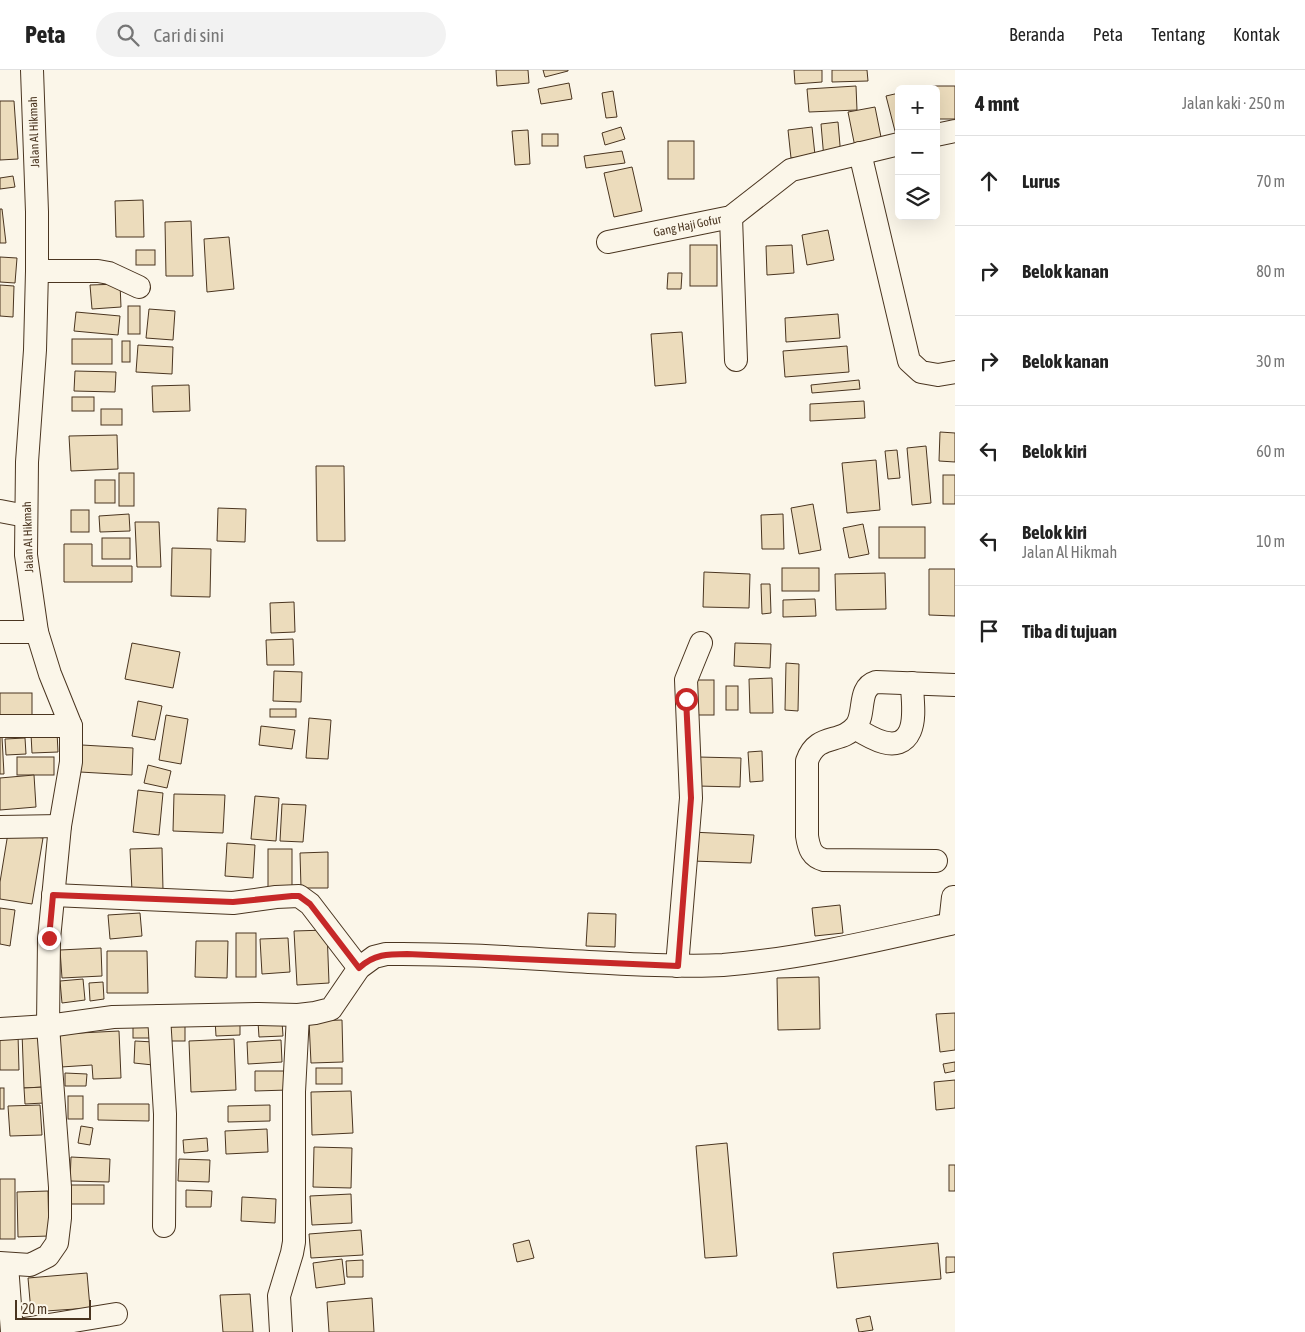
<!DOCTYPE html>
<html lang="id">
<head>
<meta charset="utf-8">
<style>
	body { margin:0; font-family:"Asap Condensed",sans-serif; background:#f2f2f2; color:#222 }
	.controls { position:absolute; right:15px; top:15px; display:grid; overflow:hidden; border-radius:8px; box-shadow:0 5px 20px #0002 }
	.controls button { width:45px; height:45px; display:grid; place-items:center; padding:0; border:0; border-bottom:1px solid #e0e0e0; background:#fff; color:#222; font:25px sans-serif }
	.scale { position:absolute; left:15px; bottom:12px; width:76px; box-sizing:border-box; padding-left:5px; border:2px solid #4a3520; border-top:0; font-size:14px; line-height:18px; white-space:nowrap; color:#4a3520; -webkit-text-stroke:4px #fbf6e9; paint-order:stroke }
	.stop { position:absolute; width:15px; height:15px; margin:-11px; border:4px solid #c62828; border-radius:50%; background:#fff }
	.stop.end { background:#c62828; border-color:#fff; box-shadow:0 1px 5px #0008 }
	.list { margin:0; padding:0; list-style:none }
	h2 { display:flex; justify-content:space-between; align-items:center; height:65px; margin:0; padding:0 20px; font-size:21px }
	h2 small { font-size:16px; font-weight:400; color:#767676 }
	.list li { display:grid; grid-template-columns:32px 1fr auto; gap:15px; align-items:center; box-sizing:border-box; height:90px; padding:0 20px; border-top:1px solid #e0e0e0 }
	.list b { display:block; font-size:19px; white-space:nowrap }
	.list p { margin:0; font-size:16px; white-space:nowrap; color:#767676 }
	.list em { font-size:16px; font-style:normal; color:#767676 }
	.icon { flex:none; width:28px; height:28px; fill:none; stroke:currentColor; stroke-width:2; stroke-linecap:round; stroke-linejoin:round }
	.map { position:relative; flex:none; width:955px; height:1262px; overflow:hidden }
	header { display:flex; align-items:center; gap:30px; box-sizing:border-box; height:70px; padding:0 25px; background:#fff; border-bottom:1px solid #e0e0e0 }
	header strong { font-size:24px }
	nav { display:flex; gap:28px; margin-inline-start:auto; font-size:18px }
	.search { width:350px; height:45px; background:#f2f2f2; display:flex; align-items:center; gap:12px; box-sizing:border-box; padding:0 18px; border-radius:28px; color:#767676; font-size:19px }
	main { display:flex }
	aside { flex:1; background:#fff }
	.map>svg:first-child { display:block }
</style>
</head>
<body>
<header>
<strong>Peta</strong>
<div class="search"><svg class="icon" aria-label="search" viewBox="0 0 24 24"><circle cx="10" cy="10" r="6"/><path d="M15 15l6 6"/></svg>Cari di sini</div>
<nav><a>Beranda</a><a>Peta</a><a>Tentang</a><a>Kontak</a></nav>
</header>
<main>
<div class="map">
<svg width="955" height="1262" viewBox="0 0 955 1262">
	<rect width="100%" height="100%" fill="#fbf6e9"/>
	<g fill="#ecdcbc" stroke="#4a3520">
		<path d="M 496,0 L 528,0 L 529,13 L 497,16 Z"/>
		<path d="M 543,0 L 568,0 L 568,1 L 545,7 Z"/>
		<path d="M 794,0 L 822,0 L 822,12 L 795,14 Z"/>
		<path d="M 832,0 L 867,0 L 868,11 L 832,12 Z"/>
		<path d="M 569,13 L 572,29 L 541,34 L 538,19 Z"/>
		<path d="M 856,16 L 857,40 L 809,42 L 807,19 Z"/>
		<path d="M 927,16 L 955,16 L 955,49 L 936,49 L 936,19 L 927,19 Z"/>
		<path d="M 613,21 L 617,47 L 606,48 L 602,23 Z"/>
		<path d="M 899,23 L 899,65 L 896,65 L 886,26 Z"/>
		<path d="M 0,31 L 14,31 L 18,89 L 0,90 Z"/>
		<path d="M 875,37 L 882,72 L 855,77 L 848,42 Z"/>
		<path d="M 838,52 L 841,87 L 824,89 L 821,54 Z"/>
		<path d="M 621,57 L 625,69 L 605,75 L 602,63 Z"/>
		<path d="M 812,57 L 815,85 L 791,88 L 788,60 Z"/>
		<path d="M 528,60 L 530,94 L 515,95 L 512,61 Z"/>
		<rect x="542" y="64" width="16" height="12"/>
		<rect x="668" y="71" width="26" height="38"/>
		<path d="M 622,81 L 625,93 L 586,98 L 584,86 Z"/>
		<path d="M 632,97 L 642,141 L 614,147 L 604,103 Z"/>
		<path d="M 13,106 L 15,117 L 0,119 L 0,108 Z"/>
		<path d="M 143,130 L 144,167 L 116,167 L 115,131 Z"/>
		<path d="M 0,139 L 2,139 L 6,173 L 0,173 Z"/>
		<path d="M 191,151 L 193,206 L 166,206 L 165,152 Z"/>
		<path d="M 828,160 L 834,190 L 807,195 L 802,165 Z"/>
		<path d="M 229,167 L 234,219 L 207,222 L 204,169 Z"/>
		<rect x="690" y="175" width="27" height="41"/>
		<path d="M 792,175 L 794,203 L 767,205 L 766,176 Z"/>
		<rect x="136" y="180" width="19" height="15"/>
		<path d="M 0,187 L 17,188 L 15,213 L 0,212 Z"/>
		<path d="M 668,203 L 682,203 L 681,219 L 667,219 Z"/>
		<path d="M 120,214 L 121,237 L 92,239 L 90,215 Z"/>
		<path d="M 0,215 L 14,216 L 13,247 L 0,246 Z"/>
		<rect x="128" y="236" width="12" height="28"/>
		<path d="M 149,239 L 175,241 L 173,270 L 146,268 Z"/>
		<path d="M 76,242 L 120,246 L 118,265 L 74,261 Z"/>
		<path d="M 838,244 L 840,268 L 786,272 L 785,248 Z"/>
		<path d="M 682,262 L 686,313 L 655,316 L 651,264 Z"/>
		<rect x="72" y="269" width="40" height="25"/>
		<rect x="122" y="271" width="8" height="21"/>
		<path d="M 138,275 L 173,277 L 172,304 L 136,302 Z"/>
		<path d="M 847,276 L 849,302 L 785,307 L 783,281 Z"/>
		<path d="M 75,301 L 116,302 L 115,322 L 74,321 Z"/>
		<path d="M 859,310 L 860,319 L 812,323 L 811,315 Z"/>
		<path d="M 189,315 L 190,341 L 153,342 L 152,316 Z"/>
		<rect x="72" y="327" width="22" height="14"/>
		<path d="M 864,331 L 865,348 L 810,351 L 810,334 Z"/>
		<rect x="101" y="339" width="21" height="16"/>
		<path d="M 940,362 L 955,363 L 955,392 L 939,391 Z"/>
		<path d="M 117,365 L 118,399 L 71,401 L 69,366 Z"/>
		<path d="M 926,376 L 931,433 L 912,435 L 907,378 Z"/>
		<path d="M 897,380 L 900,408 L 888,409 L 885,381 Z"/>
		<path d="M 876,390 L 880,440 L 847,443 L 842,393 Z"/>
		<path d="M 316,396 L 344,396 L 345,471 L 317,471 Z"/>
		<rect x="119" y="403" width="15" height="33"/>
		<rect x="943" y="405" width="12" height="29"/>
		<rect x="95" y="410" width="20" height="23"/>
		<path d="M 813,434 L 821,480 L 799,484 L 791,438 Z"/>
		<path d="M 218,438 L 246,439 L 245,472 L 217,471 Z"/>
		<rect x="71" y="440" width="18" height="22"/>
		<path d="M 129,444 L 130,461 L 100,462 L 99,446 Z"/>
		<path d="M 783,444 L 784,479 L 762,479 L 761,445 Z"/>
		<path d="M 135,452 L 159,452 L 161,497 L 137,497 Z"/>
		<path d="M 863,454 L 869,484 L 849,488 L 843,458 Z"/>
		<rect x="879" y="457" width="46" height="31"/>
		<rect x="102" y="468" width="28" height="21"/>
		<path d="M 64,474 L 92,474 L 92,496 L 132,496 L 132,512 L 64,512 Z"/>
		<path d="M 172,478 L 211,479 L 210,527 L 171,526 Z"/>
		<rect x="782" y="498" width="37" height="23"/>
		<path d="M 929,499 L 955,499 L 955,546 L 929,545 Z"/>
		<path d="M 704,502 L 750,504 L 749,538 L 703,537 Z"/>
		<path d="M 885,503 L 886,539 L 836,540 L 835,504 Z"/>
		<path d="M 761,514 L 770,514 L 771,543 L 762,544 Z"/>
		<path d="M 815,529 L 816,546 L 783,547 L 783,530 Z"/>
		<path d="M 294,532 L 295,562 L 271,563 L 270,533 Z"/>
		<path d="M 293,569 L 294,595 L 267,595 L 266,570 Z"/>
		<path d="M 132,573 L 180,582 L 173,618 L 125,609 Z"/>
		<path d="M 735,573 L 771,574 L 770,598 L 734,596 Z"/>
		<path d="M 786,593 L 799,594 L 798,641 L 785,640 Z"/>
		<path d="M 274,601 L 302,602 L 301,632 L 273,631 Z"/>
		<path d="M 772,608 L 773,643 L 750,643 L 749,609 Z"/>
		<rect x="691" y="610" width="23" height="35"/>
		<rect x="726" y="616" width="12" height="24"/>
		<rect x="0" y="623" width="32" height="30"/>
		<path d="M 138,631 L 162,636 L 155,670 L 132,666 Z"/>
		<rect x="270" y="639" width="26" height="8"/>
		<path d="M 166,645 L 188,649 L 181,694 L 159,690 Z"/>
		<path d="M 309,648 L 331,650 L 328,689 L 306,688 Z"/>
		<path d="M 261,656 L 295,660 L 292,679 L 259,675 Z"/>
		<path d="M 57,662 L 58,682 L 32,683 L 31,664 Z"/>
		<path d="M 0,667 L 2,667 L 4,704 L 0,704 Z"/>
		<path d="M 25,668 L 26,684 L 6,685 L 5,669 Z"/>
		<path d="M 82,675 L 133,678 L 132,705 L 80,702 Z"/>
		<path d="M 762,681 L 763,711 L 750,712 L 748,682 Z"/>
		<rect x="17" y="687" width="37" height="18"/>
		<path d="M 698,687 L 741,688 L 740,717 L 697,716 Z"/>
		<path d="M 148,695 L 171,701 L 167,718 L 144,713 Z"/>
		<path d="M 34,705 L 36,737 L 0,740 L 0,708 Z"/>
		<path d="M 138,720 L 163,723 L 159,765 L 133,762 Z"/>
		<path d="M 174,724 L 225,725 L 223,763 L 173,761 Z"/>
		<path d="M 255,726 L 279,728 L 276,771 L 251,769 Z"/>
		<path d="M 282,734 L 306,735 L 303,772 L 280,771 Z"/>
		<path d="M 691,762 L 754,765 L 751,793 L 692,791 Z"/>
		<path d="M 8,763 L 43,768 L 32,834 L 0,829 L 0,812 Z"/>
		<path d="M 227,773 L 255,775 L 253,808 L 225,806 Z"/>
		<path d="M 162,778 L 163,820 L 132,821 L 130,779 Z"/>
		<rect x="268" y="779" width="24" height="43"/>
		<path d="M 328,782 L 328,818 L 301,818 L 300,783 Z"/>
		<path d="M 840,835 L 843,863 L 815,866 L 812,838 Z"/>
		<path d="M 0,838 L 15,840 L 10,876 L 0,874 Z"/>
		<path d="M 140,843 L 142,866 L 110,869 L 108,845 Z"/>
		<path d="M 588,843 L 616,844 L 615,877 L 586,876 Z"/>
		<path d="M 327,860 L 329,913 L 297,915 L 294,861 Z"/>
		<rect x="236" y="863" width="20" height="44"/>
		<path d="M 288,868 L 290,902 L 262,904 L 260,869 Z"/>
		<path d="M 196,871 L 228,871 L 227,908 L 195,907 Z"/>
		<path d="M 101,878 L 102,906 L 62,908 L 60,880 Z"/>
		<path d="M 107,881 L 147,881 L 148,923 L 107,923 Z"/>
		<path d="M 819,907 L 820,959 L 778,960 L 777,908 Z"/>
		<path d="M 83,909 L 85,930 L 62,933 L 60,911 Z"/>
		<path d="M 103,912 L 104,929 L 90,931 L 89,913 Z"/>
		<path d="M 955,943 L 955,980 L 940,982 L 936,944 Z"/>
		<path d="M 215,949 L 240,949 L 240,965 L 216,966 Z"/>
		<path d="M 342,950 L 343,992 L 311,993 L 309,951 Z"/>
		<rect x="133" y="951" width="18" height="17"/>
		<rect x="170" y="951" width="15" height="20"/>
		<path d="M 282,951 L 283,966 L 259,967 L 258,952 Z"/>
		<path d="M 41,961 L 44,1017 L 24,1018 L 22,962 Z"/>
		<path d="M 119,961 L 121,1008 L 93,1009 L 92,995 L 61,997 L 60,964 Z"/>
		<path d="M 18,965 L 19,1000 L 0,1000 L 0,966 Z"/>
		<path d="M 234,969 L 236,1020 L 191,1022 L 189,971 Z"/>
		<path d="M 281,970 L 282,992 L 248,994 L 247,972 Z"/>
		<path d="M 135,971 L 154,972 L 153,995 L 134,993 Z"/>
		<path d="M 955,992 L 955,1001 L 945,1003 L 943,994 Z"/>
		<rect x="316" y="998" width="26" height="16"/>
		<path d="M 255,1001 L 287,1001 L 288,1020 L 255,1021 Z"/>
		<path d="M 65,1003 L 87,1004 L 86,1016 L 65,1016 Z"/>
		<path d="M 955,1010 L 955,1038 L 936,1040 L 934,1012 Z"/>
		<path d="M 44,1017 L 44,1033 L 25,1034 L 24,1018 Z"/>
		<rect x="0" y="1018" width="4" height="21"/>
		<path d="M 351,1021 L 353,1063 L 312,1065 L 311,1022 Z"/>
		<rect x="68" y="1026" width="15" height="23"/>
		<path d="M 98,1034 L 149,1034 L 149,1051 L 98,1050 Z"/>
		<path d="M 40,1035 L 42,1065 L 10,1066 L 8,1036 Z"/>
		<path d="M 270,1035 L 270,1051 L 228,1052 L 228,1036 Z"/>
		<path d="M 81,1056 L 93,1058 L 90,1075 L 78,1073 Z"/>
		<path d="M 267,1059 L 268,1082 L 226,1084 L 225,1061 Z"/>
		<path d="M 207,1068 L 208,1081 L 184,1083 L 183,1070 Z"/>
		<path d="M 727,1073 L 737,1186 L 705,1188 L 696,1076 Z"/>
		<path d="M 314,1077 L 352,1078 L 351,1118 L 313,1117 Z"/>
		<path d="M 71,1087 L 110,1089 L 109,1112 L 70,1111 Z"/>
		<path d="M 179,1089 L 210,1090 L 209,1112 L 178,1111 Z"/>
		<rect x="949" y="1095" width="6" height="26"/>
		<rect x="0" y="1109" width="15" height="60"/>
		<rect x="70" y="1115" width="34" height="19"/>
		<path d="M 186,1120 L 212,1121 L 211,1137 L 186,1137 Z"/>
		<path d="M 48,1121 L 49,1166 L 18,1167 L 17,1122 Z"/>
		<path d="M 351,1124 L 352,1153 L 312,1155 L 310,1126 Z"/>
		<path d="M 242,1127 L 276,1129 L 275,1153 L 241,1151 Z"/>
		<path d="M 361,1160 L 363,1185 L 311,1188 L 309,1164 Z"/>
		<path d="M 529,1170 L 534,1188 L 517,1192 L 513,1174 Z"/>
		<path d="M 938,1173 L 941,1209 L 837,1218 L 833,1183 Z"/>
		<path d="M 946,1187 L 955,1187 L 955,1202 L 946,1203 Z"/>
		<path d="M 342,1189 L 345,1214 L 316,1218 L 313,1193 Z"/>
		<path d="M 363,1190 L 363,1207 L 347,1207 L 346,1191 Z"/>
		<path d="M 87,1203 L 90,1238 L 31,1242 L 28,1208 Z"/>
		<path d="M 250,1224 L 253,1262 L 223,1262 L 220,1225 Z"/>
		<path d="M 372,1228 L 374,1262 L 329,1262 L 327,1232 Z"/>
		<path d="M 870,1246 L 873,1260 L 859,1262 L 856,1249 Z"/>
	</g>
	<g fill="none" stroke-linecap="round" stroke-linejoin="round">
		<defs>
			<g id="street">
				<path d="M 936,65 L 955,61"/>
				<path d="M 860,83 L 909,291 L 921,302 L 938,305 L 955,302"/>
				<path d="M 731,147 L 736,290"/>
				<path id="s1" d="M 608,172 L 731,147 L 791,100 L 899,74"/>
				<path d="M 37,201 L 98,201 L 109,203 L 139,217"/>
				<path d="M 0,441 L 26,446"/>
				<path d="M 0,562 L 37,562"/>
				<path d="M 0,656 L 71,656"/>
				<path d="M 855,658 C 869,667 899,686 910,661 C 916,647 912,628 912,613"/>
				<path d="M 0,757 L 60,756"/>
				<path d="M 936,791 L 824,790 C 812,787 809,779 807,766 L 807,691 C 817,662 841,675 856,656 C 866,643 857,618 876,612 L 955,615"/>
				<path d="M 53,825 L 233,833 L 276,827 L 299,826 L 310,834 L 359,898"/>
				<path d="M 677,896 L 691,728 L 686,610 L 701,573"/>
				<path d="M 298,945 L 315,943 L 331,939 L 359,898 L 374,887 L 386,884 C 461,883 535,889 609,893 C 647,895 685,897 723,895 C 799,889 875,871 950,854 L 953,827 L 955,827"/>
				<path d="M 159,946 L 165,1044 L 164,1156"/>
				<path d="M 0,959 L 48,956 L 113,947 L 259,944 L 298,945 L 294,1022 L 294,1172 L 292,1183 L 279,1226 L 281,1262"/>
				<path d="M 0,1193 L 30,1195 L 48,1186 L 57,1173 L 60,1148 L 60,1117 L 48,956 L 49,869 L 60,756 L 71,692 L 71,656 L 50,604 L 37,562 L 26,485 L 27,392 L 35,280 L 37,201 L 37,142 L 32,0"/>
				<path d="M 7,1195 L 12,1262"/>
				<path d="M 12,1261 L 116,1244"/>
			</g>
		</defs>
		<use href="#street" stroke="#4a3520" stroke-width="24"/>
		<use href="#street" stroke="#fbf6e9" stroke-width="22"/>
	</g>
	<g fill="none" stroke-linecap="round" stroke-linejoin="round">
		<path stroke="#c62828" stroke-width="6" d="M 49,868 L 53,825 L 233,832 L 292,826 L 299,826 L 310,834 L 359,898 C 374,884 388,884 407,884 L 678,896 L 691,728 L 686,629"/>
	</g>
	<g text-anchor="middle" stroke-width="4" stroke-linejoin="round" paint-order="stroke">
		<g font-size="12" fill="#4a3520" stroke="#fbf6e9">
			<text transform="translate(34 62) rotate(-92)" y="4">Jalan Al Hikmah</text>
			<text dy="4" stroke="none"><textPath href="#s1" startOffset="81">Gang Haji Gofur</textPath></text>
			<text transform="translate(28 467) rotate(-92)" y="4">Jalan Al Hikmah</text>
		</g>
	</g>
</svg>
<div class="controls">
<button>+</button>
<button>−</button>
<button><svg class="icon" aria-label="layers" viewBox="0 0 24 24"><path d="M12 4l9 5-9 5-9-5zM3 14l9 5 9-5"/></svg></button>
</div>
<div class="scale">20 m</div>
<div class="stop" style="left:686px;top:629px"></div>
<div class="stop end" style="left:49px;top:868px"></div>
</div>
<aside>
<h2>4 mnt<small>Jalan kaki · 250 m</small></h2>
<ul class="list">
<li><svg class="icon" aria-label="ahead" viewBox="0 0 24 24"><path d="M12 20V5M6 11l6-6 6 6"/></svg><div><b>Lurus</b></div><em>70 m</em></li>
<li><svg class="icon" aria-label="right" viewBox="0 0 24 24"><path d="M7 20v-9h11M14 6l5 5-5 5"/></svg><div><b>Belok kanan</b></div><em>80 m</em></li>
<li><svg class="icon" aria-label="right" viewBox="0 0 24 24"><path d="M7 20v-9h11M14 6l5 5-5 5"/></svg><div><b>Belok kanan</b></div><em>30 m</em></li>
<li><svg class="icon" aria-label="left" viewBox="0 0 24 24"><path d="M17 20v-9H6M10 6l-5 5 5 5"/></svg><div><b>Belok kiri</b></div><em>60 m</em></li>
<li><svg class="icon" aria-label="left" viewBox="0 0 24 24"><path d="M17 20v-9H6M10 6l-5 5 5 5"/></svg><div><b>Belok kiri</b><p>Jalan Al Hikmah</p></div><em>10 m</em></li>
<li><svg class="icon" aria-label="arrive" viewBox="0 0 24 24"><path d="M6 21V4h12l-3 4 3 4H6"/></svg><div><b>Tiba di tujuan</b></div></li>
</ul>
</aside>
</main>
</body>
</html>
